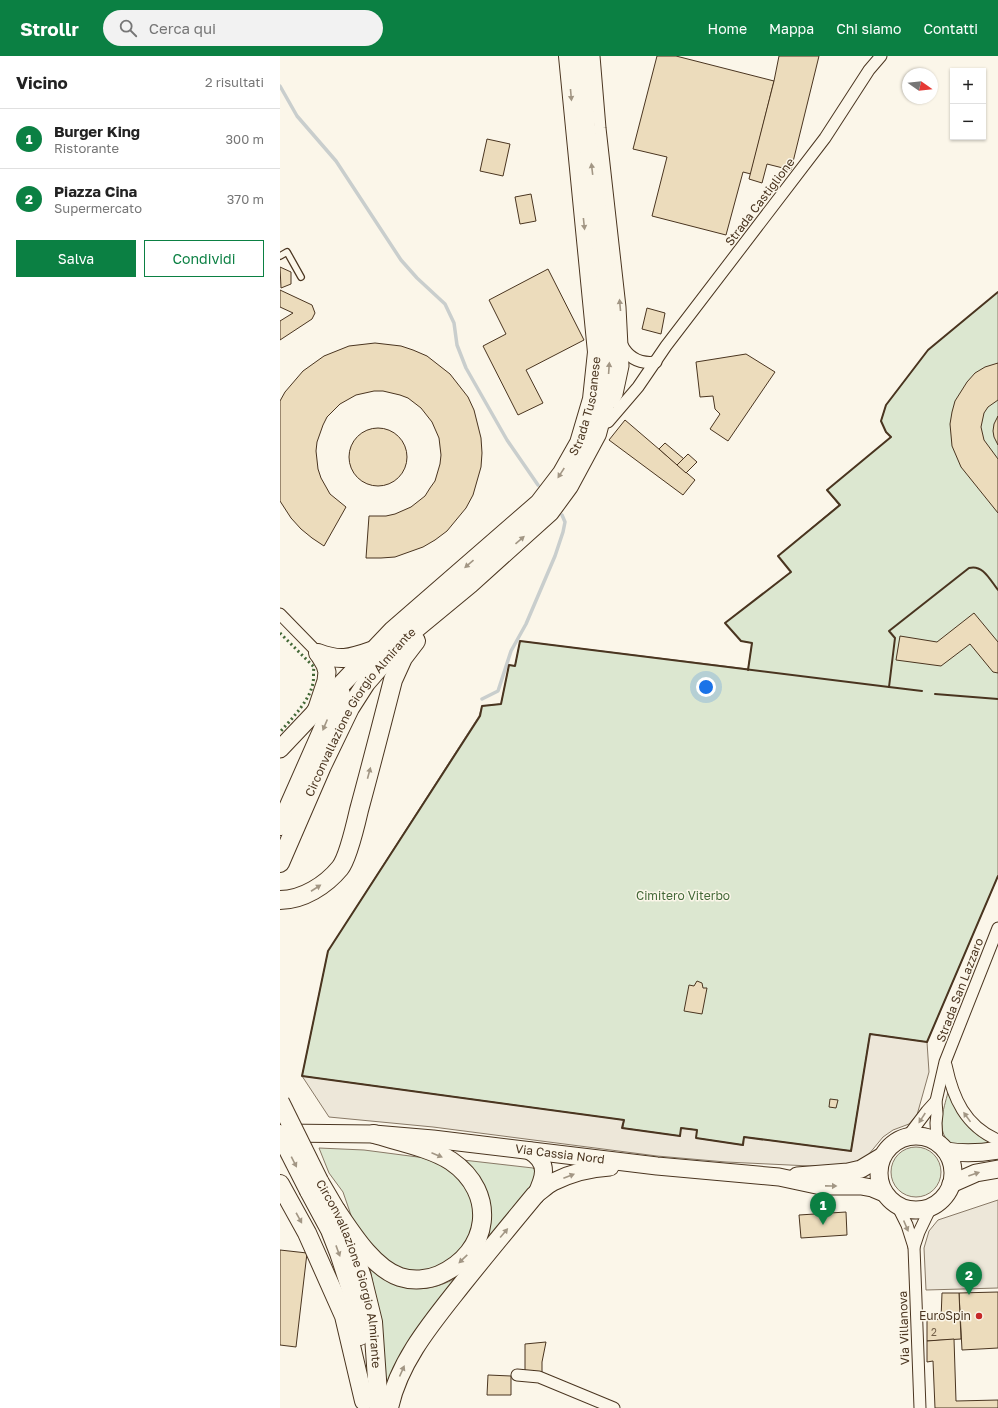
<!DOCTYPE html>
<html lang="it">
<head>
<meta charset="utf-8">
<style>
	body { margin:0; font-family:"Golos Text",sans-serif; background:#f2f2f2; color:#222 }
	.controls { position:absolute; right:12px; top:12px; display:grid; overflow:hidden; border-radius:0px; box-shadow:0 1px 3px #0004 }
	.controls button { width:36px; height:36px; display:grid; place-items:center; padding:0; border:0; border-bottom:1px solid #e0e0e0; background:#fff; color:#222; font:20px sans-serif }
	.compass { position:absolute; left:622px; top:12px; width:36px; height:36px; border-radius:50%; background:#fff; box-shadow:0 1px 3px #0004; rotate:104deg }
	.you { position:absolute; left:426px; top:631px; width:14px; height:14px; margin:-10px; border:3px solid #fff; border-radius:50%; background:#1a73e8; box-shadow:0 0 0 6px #1a73e833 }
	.badge { display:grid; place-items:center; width:26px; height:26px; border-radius:50%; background:#0b8043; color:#fff; font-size:13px; font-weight:700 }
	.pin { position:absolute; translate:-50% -33px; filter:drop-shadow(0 1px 2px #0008) }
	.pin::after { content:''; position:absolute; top:21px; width:14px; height:12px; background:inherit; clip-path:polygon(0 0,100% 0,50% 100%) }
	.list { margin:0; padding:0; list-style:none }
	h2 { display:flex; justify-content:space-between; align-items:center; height:52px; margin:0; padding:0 16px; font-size:17px }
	h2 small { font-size:13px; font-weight:400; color:#767676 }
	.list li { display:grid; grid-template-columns:26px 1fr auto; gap:12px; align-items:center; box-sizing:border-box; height:60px; padding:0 16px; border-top:1px solid #e0e0e0 }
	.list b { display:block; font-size:15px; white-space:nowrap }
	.list p { margin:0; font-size:13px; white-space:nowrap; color:#767676 }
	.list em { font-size:13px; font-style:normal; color:#767676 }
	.actions { display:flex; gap:8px; padding:12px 16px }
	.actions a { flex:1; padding:9px 0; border:1px solid #0b8043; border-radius:0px; text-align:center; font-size:14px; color:#0b8043 }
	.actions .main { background:#0b8043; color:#fff }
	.icon { flex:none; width:22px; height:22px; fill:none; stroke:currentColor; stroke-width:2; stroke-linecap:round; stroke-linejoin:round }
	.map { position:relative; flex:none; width:718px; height:1352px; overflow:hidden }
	header { display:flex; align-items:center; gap:24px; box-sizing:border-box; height:56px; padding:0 20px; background:#0b8043; color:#fff }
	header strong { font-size:19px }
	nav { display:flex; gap:22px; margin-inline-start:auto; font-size:14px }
	.search { width:280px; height:36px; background:#f2f2f2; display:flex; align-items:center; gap:10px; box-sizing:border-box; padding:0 14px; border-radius:22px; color:#767676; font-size:15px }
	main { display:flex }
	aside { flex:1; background:#fff }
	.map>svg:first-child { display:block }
</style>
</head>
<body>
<header>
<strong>Strollr</strong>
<div class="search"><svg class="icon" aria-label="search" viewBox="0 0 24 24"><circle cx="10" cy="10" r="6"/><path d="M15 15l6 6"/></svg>Cerca qui</div>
<nav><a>Home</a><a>Mappa</a><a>Chi siamo</a><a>Contatti</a></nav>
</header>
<main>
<aside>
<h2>Vicino<small>2 risultati</small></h2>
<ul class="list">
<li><span class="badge">1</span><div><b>Burger King</b><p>Ristorante</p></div><em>300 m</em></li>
<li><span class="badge">2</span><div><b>Piazza Cina</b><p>Supermercato</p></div><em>370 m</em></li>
</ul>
<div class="actions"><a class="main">Salva</a><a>Condividi</a></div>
</aside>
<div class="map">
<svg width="718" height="1352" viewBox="0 0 718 1352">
	<rect width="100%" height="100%" fill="#fbf6e9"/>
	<g fill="#dce7d0" stroke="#887966">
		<path d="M 718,236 L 718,820 L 647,986 L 590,978 L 571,1095 L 464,1081 L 463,1089 L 416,1082 L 417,1074 L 402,1072 L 400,1080 L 342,1072 L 343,1064 L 22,1020 L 48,895 L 199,660 L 202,650 L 221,648 L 229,609 L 235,610 L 240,585 L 468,613 L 472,587 L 461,585 L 445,567 L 511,516 L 498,500 L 559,449 L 547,434 L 611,381 L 606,376 L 601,365 L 606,349 L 648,294 Z"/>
		<path d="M 668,1036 C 678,1063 694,1071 716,1088 L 673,1089 C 654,1077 664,1053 668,1036 Z"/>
		<circle cx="636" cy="1116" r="25"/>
		<path d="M 39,1092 L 84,1094 L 153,1103 L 176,1117 L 194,1144 L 193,1181 L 160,1213 L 127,1216 L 99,1202 L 73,1165 L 63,1136 L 49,1117 Z"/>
		<path d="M 183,1104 L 253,1112 L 256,1115 L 257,1124 L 211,1182 L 208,1182 L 210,1165 L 193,1117 Z"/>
		<path d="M 90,1212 C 100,1217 116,1229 127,1231 C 145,1236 165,1229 181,1219 L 106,1331 L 96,1245 Z"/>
	</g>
	<g fill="#ede7d9" stroke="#887966">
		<path d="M 590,978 L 647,986 L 649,1016 L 637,1059 L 629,1068 L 613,1074 L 603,1081 L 589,1098 L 582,1103 L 575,1107 L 564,1109 L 530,1110 L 446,1106 L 377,1100 L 153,1071 L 49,1061 L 22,1020 L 344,1064 L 343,1072 L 400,1080 L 401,1072 L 417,1074 L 416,1082 L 462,1089 L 464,1081 L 571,1095 Z"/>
		<path d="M 718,1144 L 718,1232 L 646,1234 L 644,1192 L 649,1175 L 658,1164 Z"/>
	</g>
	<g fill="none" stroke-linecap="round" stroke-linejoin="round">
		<g stroke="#c9cecd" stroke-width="3.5">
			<path d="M 0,30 L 17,60 L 56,105 L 121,204 L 137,222 L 165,248 L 174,267 L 177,289 L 186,312 L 227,384 L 258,429"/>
			<path d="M 202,643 L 218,635 L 231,595 L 246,568 L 275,500 L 283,476 L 285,466 L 282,459"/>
		</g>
	</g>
	<g fill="#ecdcbc" stroke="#4a3520">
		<path d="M 377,0 L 396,0 L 494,25 L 471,118 L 463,116 L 446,179 L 372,160 L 387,101 L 353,93 Z"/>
		<path d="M 499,0 L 539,0 L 511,114 L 487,108 L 482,127 L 469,123 L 494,25 Z"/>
		<path d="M 207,83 L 230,88 L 223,120 L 200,115 Z"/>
		<path d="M 251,138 L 256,165 L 240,168 L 235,141 Z"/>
		<path d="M 0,211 L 11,216 L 11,228 L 1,232 Z"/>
		<path d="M 268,213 L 304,284 L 246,314 L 263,347 L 238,359 L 203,290 L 226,278 L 209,244 Z"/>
		<path d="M 0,234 L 32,249 L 35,257 L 32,263 L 0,284 L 0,265 L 13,257 L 0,251 Z"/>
		<path d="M 367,252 L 385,257 L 381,278 L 362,273 Z"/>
		<path d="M 95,287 L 121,290 L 133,294 L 147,300 L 170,318 L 188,341 L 194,354 L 201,382 L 202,397 L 201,411 L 193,439 L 186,452 L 167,475 L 155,484 L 143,491 L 115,501 L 101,502 L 86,502 L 89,460 L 106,460 L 115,458 L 131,451 L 145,440 L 150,432 L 155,425 L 160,408 L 161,399 L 159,382 L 152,366 L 141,352 L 128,342 L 120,339 L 103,335 L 94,335 L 76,339 L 60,348 L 47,361 L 43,369 L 37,386 L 36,395 L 38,413 L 41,422 L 50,438 L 66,451 L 44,490 L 32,482 L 21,473 L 11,462 L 0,445 L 0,345 L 5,336 L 23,315 L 44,300 L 69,290 Z"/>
		<path d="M 466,298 L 495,316 L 448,385 L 430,373 L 440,358 L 435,353 L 433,340 L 420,341 L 416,306 Z"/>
		<path d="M 718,307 L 718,344 L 708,351 L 704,357 L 701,371 L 704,384 L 718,403 L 718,457 L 681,411 L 672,390 L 670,368 L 672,356 L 675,345 L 687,326 L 695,317 L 705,311 Z"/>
		<path d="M 718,360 L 718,389 L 714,381 L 713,375 L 714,368 Z"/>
		<path d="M 345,364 L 415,424 L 403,439 L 329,384 Z"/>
		<circle cx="98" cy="401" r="29"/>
		<path d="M 385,387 L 404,403 L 397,409 L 379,393 Z"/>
		<path d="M 408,398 L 417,406 L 406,417 L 397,409 Z"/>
		<path d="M 694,557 L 718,586 L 718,617 L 713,616 L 690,588 L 661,610 L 616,604 L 620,580 L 657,586 Z"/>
		<path d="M 417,925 L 422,927 L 423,932 L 427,932 L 422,958 L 404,955 L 409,929 L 414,930 Z"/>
		<path d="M 550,1043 L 558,1044 L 556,1052 L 549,1051 Z"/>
		<path d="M 566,1156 L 567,1179 L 521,1182 L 519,1159 Z"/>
		<path d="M 0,1194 L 27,1197 L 16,1291 L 0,1289 Z"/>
		<path d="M 718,1236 L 718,1292 L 682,1294 L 679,1237 Z"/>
		<path d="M 662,1237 L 679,1237 L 681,1283 L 647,1285 L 647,1264 L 661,1263 Z"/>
		<path d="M 674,1283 L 676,1345 L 718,1344 L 718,1352 L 655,1352 L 653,1305 L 647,1306 L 647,1285 Z"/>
		<path d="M 266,1286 L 262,1306 L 262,1318 L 245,1317 L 245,1288 Z"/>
		<path d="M 208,1319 L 231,1320 L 231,1339 L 207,1339 Z"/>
	</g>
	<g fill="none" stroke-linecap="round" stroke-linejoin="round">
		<defs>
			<path id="service" d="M 0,200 L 7,196 L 21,221"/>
			<g id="minor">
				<path d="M 314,0 L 320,72 L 340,251 L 343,310 L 337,338 L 333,346"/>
				<path d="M 342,289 C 349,303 361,308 376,306"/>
				<path d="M 328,366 L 358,331 L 386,290 L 545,82 L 589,14 L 601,0"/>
				<path d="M 0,558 L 38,597"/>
				<path d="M 666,1009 C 673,1042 685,1070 718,1084"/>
				<path d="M 628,1080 L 647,1055 L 656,1045"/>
				<path d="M 657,1086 L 656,1067 L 657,1058 L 656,1045 L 665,1006 L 718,872"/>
				<path d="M 617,1149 L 627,1169 L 634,1191 L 640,1352"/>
				<path d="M 634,1191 L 639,1176 L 651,1151"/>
				<path d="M 237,1319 L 259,1321 L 334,1352"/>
			</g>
			<g id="primary">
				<path d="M 0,693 L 36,655 L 46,625 L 47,616 L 45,609 L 38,597"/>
				<path id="s1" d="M 2,1077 L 94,1078 L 153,1083 L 377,1110 L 499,1121 L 541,1130 L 581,1130 L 592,1132 L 604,1137"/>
				<circle cx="636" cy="1117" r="37"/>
				<path d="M 250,1095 C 270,1107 264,1122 256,1139"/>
				<path d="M 666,1095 C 684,1098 701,1097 718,1094"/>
				<path d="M 517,1120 L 568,1116 L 581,1113 L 601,1101"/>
				<path d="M 671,1128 L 696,1117 L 718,1113"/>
				<path d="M 255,1139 C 261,1135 267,1129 273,1126 C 291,1117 311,1112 330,1111"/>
			</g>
			<g id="trunk">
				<path d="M 38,597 C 59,605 69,603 91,595"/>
				<path id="s2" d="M 36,655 L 113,574 L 259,447 L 282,417 L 299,387 L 312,343 L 317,296 L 288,0"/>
				<path d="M 0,770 L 49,659 L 61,638"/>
				<path id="s3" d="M 0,807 L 42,710 L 70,652 L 86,627 L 127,580 L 190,528 L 270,456 L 289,430 L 317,378 L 326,344 L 330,310 L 330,257 L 306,71 L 301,0"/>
				<path d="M 0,844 C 23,844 46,829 60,812 C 68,802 76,767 79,754 C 91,710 102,667 113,624 L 123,602 L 136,585"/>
				<path id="s4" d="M 39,1125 L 56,1154 L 68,1181 L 82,1221 L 93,1266 L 99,1352"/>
				<path d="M 0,1128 L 27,1177 L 64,1260 L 84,1345"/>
				<path d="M 29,1135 L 50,1174 L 59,1197 L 74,1243 L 80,1280"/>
				<path d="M 56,1154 C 71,1176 93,1212 120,1221 C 132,1225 148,1224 159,1219 C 210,1197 218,1137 171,1105 C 151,1092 117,1085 94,1078"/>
				<path d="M 109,1352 C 119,1304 154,1264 183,1227 C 207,1197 231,1168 255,1139"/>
			</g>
		</defs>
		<use href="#service" stroke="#4a3520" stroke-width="8"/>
		<use href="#minor" stroke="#4a3520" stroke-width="13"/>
		<use href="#primary" stroke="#4a3520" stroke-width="19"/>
		<use href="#trunk" stroke="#4a3520" stroke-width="20"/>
		<use href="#service" stroke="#fbf6e9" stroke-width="5.5"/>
		<use href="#minor" stroke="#fbf6e9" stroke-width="11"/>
		<use href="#primary" stroke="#fbf6e9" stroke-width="17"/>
		<use href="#trunk" stroke="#fbf6e9" stroke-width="18"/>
		<defs>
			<g id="trunk-bridge">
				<path d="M 0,1046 L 39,1125"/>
				<path d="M 0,1078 L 29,1135"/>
			</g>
		</defs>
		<use href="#trunk-bridge" stroke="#4a3520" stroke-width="20" stroke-linecap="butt"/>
		<use href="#trunk-bridge" stroke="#fbf6e9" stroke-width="18"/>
		<path stroke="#436837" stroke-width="3" stroke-dasharray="2 3" stroke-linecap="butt" d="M 0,577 L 34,611 C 33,616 34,622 33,627 C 29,646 12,662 0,676"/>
		<g stroke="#4a3520" stroke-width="2">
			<path d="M 718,534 C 710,524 703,508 689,512 L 609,575 L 615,582 L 609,631 L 240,585 L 235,610 L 229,609 L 221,648 L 202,650 L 200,660 L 48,895 L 22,1020 L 344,1064 L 342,1072 L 400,1080 L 401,1072 L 417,1074 L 416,1082 L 463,1089 L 464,1081 L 571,1095 L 590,978 L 647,986 L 718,820"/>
			<path d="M 468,614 L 472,587 L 461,585 L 445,567 L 511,516 L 498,500 L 560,449 L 547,434 L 611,381 L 606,376 L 601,365 L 606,349 L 648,294 L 718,236"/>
			<path d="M 609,631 L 642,635"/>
			<path d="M 655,638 L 718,643"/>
		</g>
	</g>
	<defs><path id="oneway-solid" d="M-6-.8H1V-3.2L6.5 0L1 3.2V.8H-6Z"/></defs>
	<g fill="#a29684">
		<use href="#oneway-solid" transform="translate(291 39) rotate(85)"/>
		<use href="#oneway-solid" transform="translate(312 113) rotate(-97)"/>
		<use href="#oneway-solid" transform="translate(304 168) rotate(84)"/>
		<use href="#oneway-solid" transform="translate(340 249) rotate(-95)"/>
		<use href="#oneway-solid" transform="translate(329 312) rotate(-86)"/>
		<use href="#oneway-solid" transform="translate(281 417) rotate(123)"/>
		<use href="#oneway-solid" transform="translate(240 484) rotate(-41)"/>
		<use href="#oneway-solid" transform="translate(189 508) rotate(139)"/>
		<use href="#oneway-solid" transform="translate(45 669) rotate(113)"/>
		<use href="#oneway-solid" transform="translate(89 717) rotate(-75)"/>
		<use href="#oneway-solid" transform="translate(36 832) rotate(-33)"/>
		<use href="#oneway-solid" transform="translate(687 1061) rotate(-126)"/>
		<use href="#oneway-solid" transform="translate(642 1062) rotate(123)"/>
		<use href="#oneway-solid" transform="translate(157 1099) rotate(23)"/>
		<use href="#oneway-solid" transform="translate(14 1106) rotate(63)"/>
		<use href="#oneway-solid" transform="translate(694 1118) rotate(-19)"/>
		<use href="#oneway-solid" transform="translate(289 1120) rotate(-21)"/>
		<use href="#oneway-solid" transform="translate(551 1130) rotate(1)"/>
		<use href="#oneway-solid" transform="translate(19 1162) rotate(61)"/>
		<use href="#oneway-solid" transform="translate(626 1170) rotate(67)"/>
		<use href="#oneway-solid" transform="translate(224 1177) rotate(-50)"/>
		<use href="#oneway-solid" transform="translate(58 1195) rotate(70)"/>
		<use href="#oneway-solid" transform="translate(183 1203) rotate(136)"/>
		<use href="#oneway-solid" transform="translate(122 1315) rotate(-66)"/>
	</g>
	<circle fill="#c62828" stroke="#fbf6e9" stroke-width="1.5" cx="699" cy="1260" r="4"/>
	<g text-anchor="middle" stroke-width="3" stroke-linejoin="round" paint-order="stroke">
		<g font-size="10" fill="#725f47">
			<text x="654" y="1280">2</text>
		</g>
		<g font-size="12" fill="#4a3520" stroke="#fbf6e9">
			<text transform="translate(480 146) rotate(-53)" y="4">Strada Castiglione</text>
			<text dy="4" stroke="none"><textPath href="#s2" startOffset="415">Strada Tuscanese</textPath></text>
			<text dy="4" stroke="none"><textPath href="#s3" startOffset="172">Circonvallazione Giorgio Almirante</textPath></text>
			<text transform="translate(680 934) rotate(-69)" y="4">Strada San Lazzaro</text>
			<text dy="4" stroke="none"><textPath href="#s1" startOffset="279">Via Cassia Nord</textPath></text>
			<text dy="4" stroke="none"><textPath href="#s4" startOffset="99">Circonvallazione Giorgio Almirante</textPath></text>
			<text transform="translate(624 1272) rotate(-92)" y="4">Via Villanova</text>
		</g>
		<g font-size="12" fill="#436837" stroke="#fbf6e9">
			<text x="403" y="844">Cimitero Viterbo</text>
		</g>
		<g font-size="12" fill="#4a3520" stroke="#fbf6e9" text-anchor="end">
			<text x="691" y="1264">EuroSpin</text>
		</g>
	</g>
</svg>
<div class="controls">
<button>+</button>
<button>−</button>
</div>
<svg class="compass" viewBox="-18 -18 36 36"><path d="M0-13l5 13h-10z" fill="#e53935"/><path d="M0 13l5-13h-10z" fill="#767676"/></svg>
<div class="you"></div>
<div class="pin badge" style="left:543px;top:1169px">1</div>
<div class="pin badge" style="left:689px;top:1239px">2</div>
</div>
</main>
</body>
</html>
